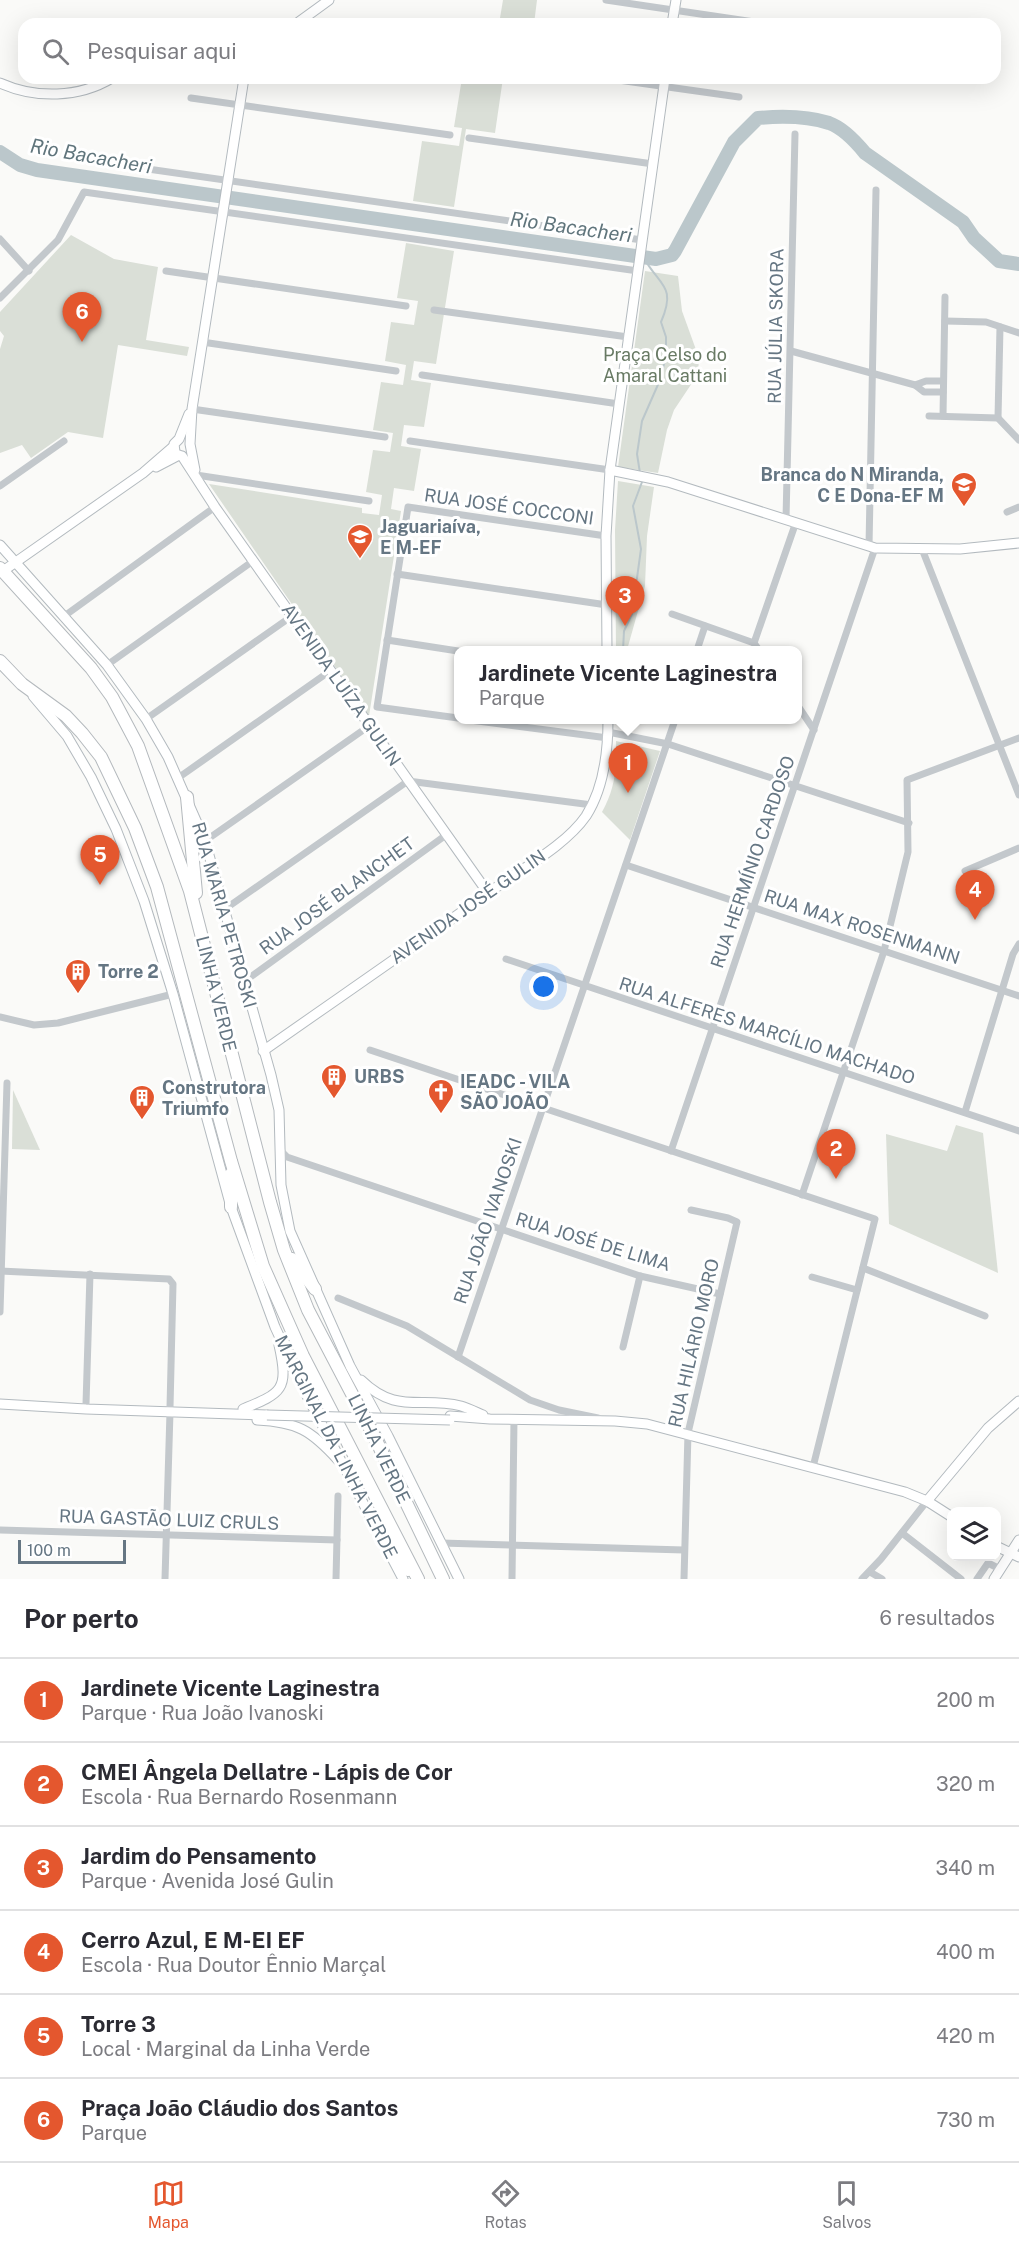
<!DOCTYPE html>
<html lang="pt">
<head>
<meta charset="utf-8">
<style>
	body { margin:0; font-family:"Public Sans",sans-serif; background:#f2f2f3; color:#2b2b33 }
	.controls { position:absolute; right:18px; bottom:18px; display:grid; overflow:hidden; border-radius:12px; box-shadow:0 6px 24px #0002 }
	.controls button { width:54px; height:54px; display:grid; place-items:center; padding:0; border:0; border-bottom:2px solid #e1e1e2; background:#fff; color:#2b2b33; font:30px sans-serif }
	.scale { position:absolute; left:18px; bottom:15px; width:108px; box-sizing:border-box; padding-left:6px; border:3px solid #657683; border-top:0; font-size:16px; line-height:21px; white-space:nowrap; color:#657683; -webkit-text-stroke:4px #fff; paint-order:stroke }
	.you { position:absolute; left:544px; top:987px; width:21px; height:21px; margin:-15px; border:4px solid #fff; border-radius:50%; background:#1a73e8; box-shadow:0 0 0 9px #1a73e833 }
	.badge { display:grid; place-items:center; width:39px; height:39px; border-radius:50%; background:#e4572e; color:#fff; font-size:20px; font-weight:700 }
	.pin { position:absolute; translate:-50% -50px; filter:drop-shadow(0 2px 3px #0008) }
	.pin::after { content:''; position:absolute; top:32px; width:21px; height:18px; background:inherit; clip-path:polygon(0 0,100% 0,50% 100%) }
	.popup { position:absolute; left:454px; top:646px; width:348px; height:78px; box-sizing:border-box; display:grid; place-content:center; border-radius:12px; background:#fff; filter:drop-shadow(0 2px 4px #0005); font-size:20px; white-space:nowrap; color:#7c7c81 }
	.popup b { font-size:22px; color:#2b2b33 }
	.popup::after { content:''; position:absolute; left:50%; top:100%; margin-left:-12px; border:12px solid transparent; border-top-color:#fff }
	.list { margin:0; padding:0; list-style:none }
	h2 { display:flex; justify-content:space-between; align-items:center; height:78px; margin:0; padding:0 24px; font-size:26px }
	h2 small { font-size:20px; font-weight:400; color:#7c7c81 }
	.list li { display:grid; grid-template-columns:39px 1fr auto; gap:18px; align-items:center; box-sizing:border-box; height:84px; padding:0 24px; border-top:2px solid #e1e1e2 }
	.list b { display:block; font-size:22px; white-space:nowrap }
	.list p { margin:0; font-size:20px; white-space:nowrap; color:#7c7c81 }
	.list em { font-size:20px; font-style:normal; color:#7c7c81 }
	.icon { flex:none; width:33px; height:33px; fill:none; stroke:currentColor; stroke-width:2; stroke-linecap:round; stroke-linejoin:round }
	.map { position:relative; flex:none; width:1019px; height:1579px; overflow:hidden }
	.search { position:absolute; background:#fff; box-shadow:0 6px 24px #0002; left:18px; right:18px; top:18px; height:66px; display:flex; align-items:center; gap:15px; box-sizing:border-box; padding:0 21px; border-radius:18px; color:#7c7c81; font-size:22px }
	.sheet { height:582px; background:#fff }
	nav { display:flex; justify-content:space-around; align-items:center; box-sizing:border-box; height:84px; border-top:2px solid #e1e1e2; background:#fff; font-size:16px; color:#7c7c81 }
	nav a { display:grid; justify-items:center; gap:3px }
	nav .on { color:#e4572e }
	.map>svg:first-child { display:block }
</style>
</head>
<body>
<div class="map">
<svg width="1019" height="1579" viewBox="0 0 1019 1579">
	<rect width="100%" height="100%" fill="#fafaf8"/>
	<g fill="#dadfd7">
		<path d="M 503,0 L 537,0 L 534,24 L 499,24 Z"/>
		<path d="M 462,78 L 503,78 L 495,133 L 466,129 L 454,207 L 413,201 L 422,141 L 459,146 L 462,128 L 454,127 Z"/>
		<path d="M 71,235 L 114,259 L 158,267 L 146,340 L 189,347 L 187,356 L 118,345 L 103,438 L 68,432 L 31,458 L 22,445 L 0,453 L 0,349 L 4,336 L 0,331 L 0,312 Z"/>
		<path d="M 406,243 L 454,251 L 436,364 L 414,361 L 411,380 L 431,383 L 424,427 L 404,425 L 401,446 L 421,449 L 414,491 L 394,488 L 391,509 L 401,511 L 369,716 L 209,484 L 362,508 L 362,513 L 379,515 L 382,495 L 366,492 L 373,450 L 390,452 L 393,433 L 373,430 L 381,382 L 403,385 L 406,365 L 385,361 L 391,322 L 414,325 L 418,301 L 397,298 Z"/>
		<path d="M 645,271 L 678,276 L 682,311 L 699,358 L 698,374 L 674,410 L 667,430 L 658,473 L 618,467 Z"/>
		<path d="M 618,481 L 654,487 L 647,536 L 645,586 L 627,650 L 616,650 L 615,530 Z"/>
		<path d="M 616,741 L 660,751 L 630,840 L 602,812 C 615,789 617,768 616,741 Z"/>
		<path d="M 13,1090 L 40,1150 L 12,1149 Z"/>
		<path d="M 956,1125 L 983,1133 L 998,1273 L 889,1224 L 886,1134 L 947,1151 Z"/>
	</g>
	<g fill="none" stroke-linecap="round" stroke-linejoin="round">
		<g stroke="#bbc7cb" stroke-width="2">
			<path d="M 640,473 L 637,454 L 642,421 L 660,380 L 666,356 L 666,337 L 661,322 C 677,285 659,286 644,258"/>
			<path d="M 623,650 L 624,631 L 632,614 L 641,549 L 633,506 L 642,482 L 641,478"/>
		</g>
		<path stroke="#bbc7cb" stroke-width="14" d="M 0,152 L 20,165 L 37,170 L 656,259 L 672,255 L 675,251 L 734,142 L 758,118 C 780,116 807,116 829,123 C 843,128 856,142 865,153 L 963,222 L 974,238 L 999,261 L 1019,264"/>
		<defs>
			<g id="secondary">
				<path d="M 296,24 L 329,0"/>
				<path d="M 672,24 L 676,0"/>
				<path d="M 0,83 C 36,99 79,98 112,78"/>
				<path d="M 175,452 L 174,444 L 179,439 L 189,414"/>
				<path d="M 182,456 L 215,507 L 488,893"/>
				<path d="M 156,467 L 179,455"/>
				<path d="M 195,470 L 190,444 L 192,409 L 244,78"/>
				<path d="M 610,470 L 668,482 L 875,548 L 960,549 L 1019,543"/>
				<path d="M 0,545 L 107,665 L 146,719 L 168,757 L 205,841 L 271,1075 L 279,1110 L 281,1185 L 290,1231 L 350,1366 L 388,1436 L 459,1579"/>
				<path d="M 3,571 L 143,473 L 173,447"/>
				<path d="M 607,650 L 606,536 L 610,470 L 665,78"/>
				<path d="M 33,696 L 67,736 L 91,777 L 116,829 L 144,901 L 173,994 L 231,1207 L 275,1327 L 308,1398 L 403,1579"/>
				<path d="M 263,1051 C 340,997 417,944 494,889 C 523,868 566,845 586,816 C 604,788 608,752 608,720"/>
				<path d="M 361,1380 C 397,1415 420,1396 461,1406 C 468,1408 476,1412 483,1415"/>
				<path d="M 0,1404 L 86,1409 L 267,1415"/>
				<path d="M 243,1409 C 282,1393 289,1390 279,1345"/>
				<path d="M 450,1416 L 490,1419 L 615,1421 L 647,1424 L 905,1492 L 927,1501 L 952,1517"/>
				<path d="M 257,1420 C 297,1422 311,1430 338,1460"/>
				<path d="M 927,1501 L 988,1428 L 1019,1401"/>
				<path d="M 996,1546 L 1019,1557"/>
				<path d="M 994,1579 L 1019,1540"/>
			</g>
			<g id="highway">
				<path d="M 0,568 L 91,668 L 112,697 L 138,746 L 190,891 L 270,1202 L 284,1250 L 308,1310 L 374,1436 L 443,1579"/>
				<path d="M 0,661 L 22,684 L 66,716 L 82,733 L 101,757 L 135,828 L 157,887 L 231,1161 L 263,1266 L 303,1356 L 418,1579"/>
				<path d="M 187,797 L 196,893"/>
				<path d="M 231,1207 L 231,1174"/>
				<path d="M 292,1259 L 315,1289"/>
				<path d="M 382,1538 L 408,1570"/>
			</g>
		</defs>
		<use href="#secondary" stroke="#b3babf" stroke-width="11"/>
		<use href="#highway" stroke="#b4b9bd" stroke-width="14"/>
		<g stroke="#c3c8cc" stroke-width="7">
			<path d="M 606,0 L 761,23"/>
			<path d="M 604,78 L 739,97"/>
			<path d="M 191,98 L 450,135"/>
			<path d="M 469,138 L 653,164"/>
			<path d="M 106,163 L 642,240"/>
			<path d="M 0,239 L 29,271"/>
			<path d="M 166,271 L 406,306"/>
			<path d="M 0,298 L 58,240 L 84,192 L 638,271"/>
			<path d="M 434,310 L 628,337"/>
			<path d="M 945,321 L 986,322 L 1019,333"/>
			<path d="M 202,342 L 396,371"/>
			<path d="M 791,351 L 915,385 L 924,392 L 943,392"/>
			<path d="M 422,375 L 619,404"/>
			<path d="M 915,385 L 926,381 L 943,381"/>
			<path d="M 192,409 L 385,437"/>
			<path d="M 929,416 L 998,418 L 1019,440"/>
			<path d="M 943,416 L 945,297"/>
			<path d="M 998,418 L 1000,327"/>
			<path d="M 410,441 L 610,470"/>
			<path d="M 196,475 L 369,501"/>
			<path d="M 0,486 L 64,441"/>
			<path d="M 1007,512 L 1019,507"/>
			<path d="M 786,519 L 795,134"/>
			<path d="M 869,546 L 876,190"/>
			<path d="M 922,549 L 1019,795"/>
			<path d="M 397,574 L 607,605"/>
			<path d="M 672,614 L 754,643 L 759,650"/>
			<path d="M 63,617 L 215,507"/>
			<path d="M 387,640 L 458,651"/>
			<path d="M 754,643 L 796,522"/>
			<path d="M 697,650 L 705,626"/>
			<path d="M 107,665 L 253,561"/>
			<path d="M 798,706 L 814,730"/>
			<path d="M 458,718 L 377,707 L 408,507 L 606,536"/>
			<path d="M 146,719 L 292,616"/>
			<path d="M 470,720 L 608,738"/>
			<path d="M 608,732 L 668,744 L 909,823"/>
			<path d="M 178,778 L 330,671"/>
			<path d="M 205,841 L 369,726"/>
			<path d="M 626,865 L 1019,996"/>
			<path d="M 965,871 L 1019,848"/>
			<path d="M 225,909 L 408,781 L 592,805"/>
			<path d="M 506,959 L 1019,1131"/>
			<path d="M 245,981 L 446,835"/>
			<path d="M 0,1017 L 34,1025 L 58,1023 L 173,994"/>
			<path d="M 370,1050 L 875,1219 L 813,1467"/>
			<path d="M 965,1112 L 1013,954 L 1019,944"/>
			<path d="M 280,1150 L 287,1157 L 640,1276 L 720,1294"/>
			<path d="M 671,1151 L 875,548"/>
			<path d="M 802,1195 L 884,951 L 908,852 L 907,780 L 1019,738"/>
			<path d="M 863,1268 L 985,1316"/>
			<path d="M 0,1271 L 169,1279 L 173,1284 L 170,1407"/>
			<path d="M 812,1277 L 857,1290"/>
			<path d="M 338,1298 L 407,1326 L 530,1400 L 559,1410 L 598,1418"/>
			<path d="M 0,1312 L 7,1083"/>
			<path d="M 623,1347 L 640,1276"/>
			<path d="M 458,1357 L 675,720"/>
			<path d="M 86,1404 L 90,1274"/>
			<path d="M 0,1530 L 337,1540"/>
			<path d="M 902,1533 L 961,1579"/>
			<path d="M 441,1543 L 684,1550"/>
			<path d="M 870,1572 L 882,1579"/>
			<path d="M 165,1579 L 170,1412"/>
			<path d="M 336,1579 L 338,1496"/>
			<path d="M 512,1579 L 514,1419"/>
			<path d="M 684,1579 L 688,1433 L 737,1222 L 728,1218 L 691,1210"/>
			<path d="M 862,1579 L 881,1559 L 927,1501"/>
			<path d="M 977,1579 L 988,1563 L 1000,1569"/>
		</g>
		<use href="#secondary" stroke="#fff" stroke-width="9"/>
		<use href="#highway" stroke="#fff" stroke-width="12"/>
		<defs>
			<path id="secondary-bridge" d="M 267,1415 L 450,1420"/>
		</defs>
		<use href="#secondary-bridge" stroke="#b3babf" stroke-width="11" stroke-linecap="butt"/>
		<use href="#secondary-bridge" stroke="#fff" stroke-width="9"/>
	</g>
	<defs>
		<symbol id="school-pin" viewBox="-11 -11 22 30"><path d="M0 17L-7.5 6A9.5 9.5 0 1 1 7.5 6Z" fill="#e4572e" stroke="#fff"/><path d="M0-5L7-2L0 1L-7-2ZM-4 1L0 2.5L4 1V4Q0 6-4 4Z" fill="#fff"/></symbol>
		<symbol id="building-pin" viewBox="-11 -11 22 30"><path d="M0 17L-7.5 6A9.5 9.5 0 1 1 7.5 6Z" fill="#e4572e" stroke="#fff"/><path d="M-4-6H4V6H1V3H-1V6H-4ZM-2.5-4.3h1.7v1.8h-1.7ZM.8-4.3h1.7v1.8H.8ZM-2.5-1h1.7V.8h-1.7ZM.8-1h1.7V.8H.8Z" fill="#fff"/></symbol>
		<symbol id="church-pin" viewBox="-11 -11 22 30"><path d="M0 17L-7.5 6A9.5 9.5 0 1 1 7.5 6Z" fill="#e4572e" stroke="#fff"/><path d="M-1.2-6h2.4v3.5h3.3v2.4h-3.3V6h-2.4V-.1h-3.3v-2.4h3.3Z" fill="#fff"/></symbol>
	</defs>
	<g fill-rule="evenodd">
		<use href="#school-pin" x="949" y="470" width="30" height="40"/>
		<use href="#school-pin" x="345" y="522" width="30" height="40"/>
		<use href="#building-pin" x="63" y="957" width="30" height="40"/>
		<use href="#building-pin" x="319" y="1062" width="30" height="40"/>
		<use href="#church-pin" x="426" y="1077" width="30" height="40"/>
		<use href="#building-pin" x="127" y="1083" width="30" height="40"/>
	</g>
	<g text-anchor="middle" stroke-width="6" stroke-linejoin="round" paint-order="stroke">
		<g font-size="18" fill="#657683" stroke="#fff">
			<text transform="translate(776 326) rotate(-89)" y="6">RUA JÚLIA SKORA</text>
			<text transform="translate(509 507) rotate(8)" y="6">RUA JOSÉ COCCONI</text>
			<text transform="translate(341 685) rotate(55)" y="6">AVENIDA LUÍZA GULIN</text>
			<text transform="translate(753 862) rotate(-71)" y="6">RUA HERMÍNIO CARDOSO</text>
			<text transform="translate(337 896) rotate(-36)" y="6">RUA JOSÉ BLANCHET</text>
			<text transform="translate(468 907) rotate(-35)" y="6">AVENIDA JOSÉ GULIN</text>
			<text transform="translate(224 915) rotate(74)" y="6">RUA MARIA PETROSKI</text>
			<text transform="translate(862 927) rotate(18)" y="6">RUA MAX ROSENMANN</text>
			<text transform="translate(216 994) rotate(76)" y="6">LINHA VERDE</text>
			<text transform="translate(767 1031) rotate(18)" y="6">RUA ALFERES MARCÍLIO MACHADO</text>
			<text transform="translate(488 1221) rotate(-71)" y="6">RUA JOÃO IVANOSKI</text>
			<text transform="translate(593 1242) rotate(17)" y="6">RUA JOSÉ DE LIMA</text>
			<text transform="translate(694 1343) rotate(-77)" y="6">RUA HILÁRIO MORO</text>
			<text transform="translate(336 1447) rotate(63)" y="6">MARGINAL DA LINHA VERDE</text>
			<text transform="translate(379 1449) rotate(64)" y="6">LINHA VERDE</text>
			<text transform="translate(169 1520) rotate(2)" y="6">RUA GASTÃO LUIZ CRULS</text>
		</g>
		<g font-size="18" fill="#687a64" stroke="#fff">
			<text x="665" y="361">Praça Celso do<tspan x="665" dy="21">Amaral Cattani</tspan></text>
		</g>
		<g font-size="18" font-weight="bold" fill="#657683" stroke="#fff" text-anchor="start">
			<text x="944" y="481" text-anchor="end">Branca do N Miranda,<tspan x="944" dy="21">C E Dona-EF M</tspan></text>
			<text x="380" y="533">Jaguariaíva,<tspan x="380" dy="21">E M-EF</tspan></text>
			<text x="98" y="978">Torre 2</text>
			<text x="354" y="1083">URBS</text>
			<text x="460" y="1088">IEADC - VILA<tspan x="460" dy="21">SÃO JOÃO</tspan></text>
			<text x="162" y="1094">Construtora<tspan x="162" dy="21">Triumfo</tspan></text>
		</g>
		<g font-size="20" font-style="italic" fill="#60757c" stroke="#fff">
			<text transform="translate(91 156) rotate(10)" y="7">Rio Bacacheri</text>
			<text transform="translate(571 227) rotate(8)" y="7">Rio Bacacheri</text>
		</g>
	</g>
</svg>
<div class="controls">
<button><svg class="icon" aria-label="layers" viewBox="0 0 24 24"><path d="M12 4l9 5-9 5-9-5zM3 14l9 5 9-5"/></svg></button>
</div>
<div class="scale">100 m</div>
<div class="you"></div>
<div class="pin badge" style="left:628px;top:793px">1</div>
<div class="popup"><b>Jardinete Vicente Laginestra</b>Parque</div>
<div class="pin badge" style="left:836px;top:1179px">2</div>
<div class="pin badge" style="left:625px;top:626px">3</div>
<div class="pin badge" style="left:975px;top:920px">4</div>
<div class="pin badge" style="left:100px;top:885px">5</div>
<div class="pin badge" style="left:82px;top:342px">6</div>
<div class="search"><svg class="icon" aria-label="search" viewBox="0 0 24 24"><circle cx="10" cy="10" r="6"/><path d="M15 15l6 6"/></svg>Pesquisar aqui</div>
</div>
<section class="sheet">
<h2>Por perto<small>6 resultados</small></h2>
<ul class="list">
<li><span class="badge">1</span><div><b>Jardinete Vicente Laginestra</b><p>Parque · Rua João Ivanoski</p></div><em>200 m</em></li>
<li><span class="badge">2</span><div><b>CMEI Ângela Dellatre - Lápis de Cor</b><p>Escola · Rua Bernardo Rosenmann</p></div><em>320 m</em></li>
<li><span class="badge">3</span><div><b>Jardim do Pensamento</b><p>Parque · Avenida José Gulin</p></div><em>340 m</em></li>
<li><span class="badge">4</span><div><b>Cerro Azul, E M-EI EF</b><p>Escola · Rua Doutor Ênnio Marçal</p></div><em>400 m</em></li>
<li><span class="badge">5</span><div><b>Torre 3</b><p>Local · Marginal da Linha Verde</p></div><em>420 m</em></li>
<li><span class="badge">6</span><div><b>Praça João Cláudio dos Santos</b><p>Parque</p></div><em>730 m</em></li>
</ul>
</section>
<nav>
<a class="on"><svg class="icon" aria-label="map" viewBox="0 0 24 24"><path d="M3 6l6-2 6 2 6-2v14l-6 2-6-2-6 2zM9 4v14M15 6v14"/></svg>Mapa</a>
<a><svg class="icon" aria-label="directions" viewBox="0 0 24 24"><path d="M12 3l9 9-9 9-9-9zM9 14v-3h6M13 9l2 2-2 2"/></svg>Rotas</a>
<a><svg class="icon" aria-label="saved" viewBox="0 0 24 24"><path d="M7 4h10v16l-5-4-5 4z"/></svg>Salvos</a>
</nav>
</body>
</html>
